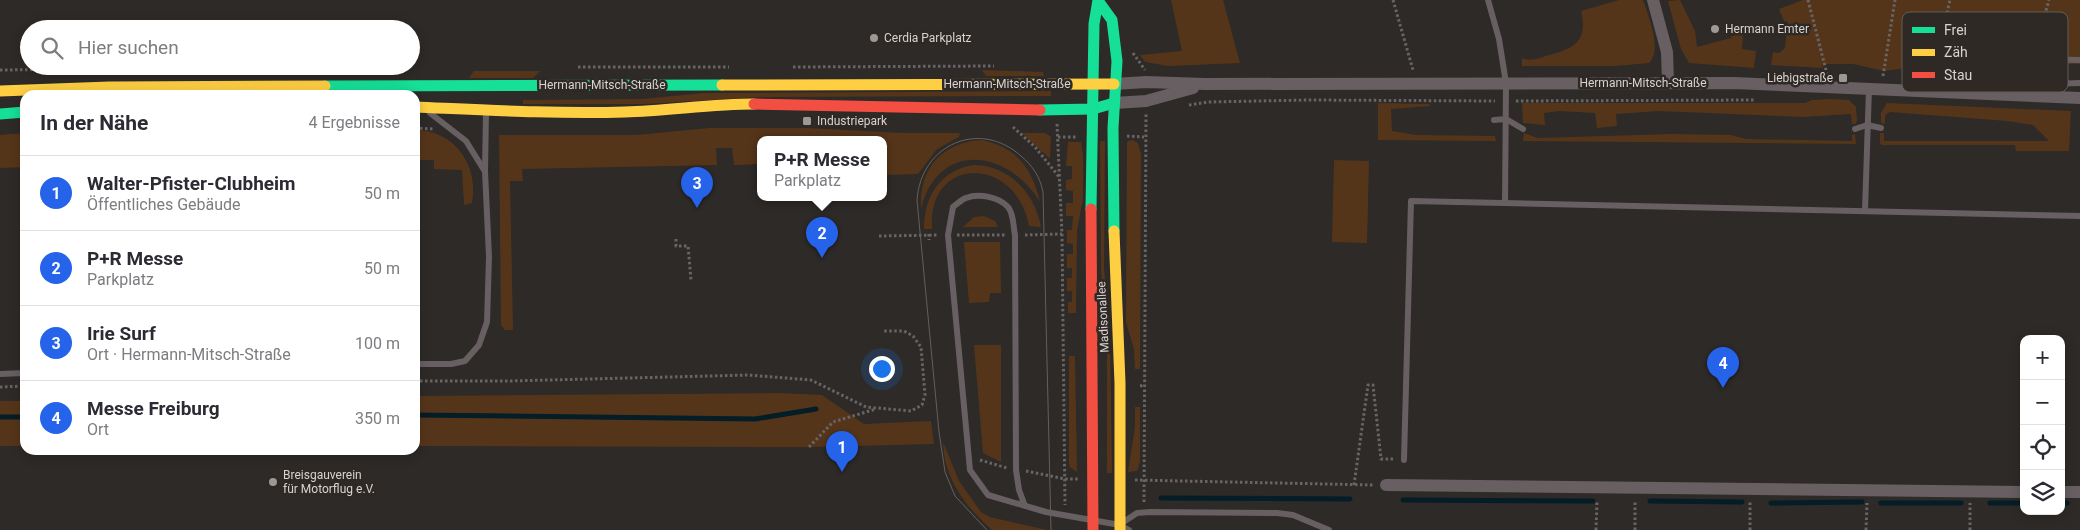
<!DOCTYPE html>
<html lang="de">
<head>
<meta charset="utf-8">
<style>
	body { margin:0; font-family:Roboto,sans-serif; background:#f2f2f3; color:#2b2b33 }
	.controls { position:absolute; right:15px; bottom:15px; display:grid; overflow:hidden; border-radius:10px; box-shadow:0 2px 12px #0003 }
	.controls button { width:45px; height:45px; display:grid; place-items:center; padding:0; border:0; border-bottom:1px solid #e1e1e2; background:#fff; color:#2b2b33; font:25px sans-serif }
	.you { position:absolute; left:881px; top:368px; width:18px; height:18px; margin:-12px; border:4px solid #fff; border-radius:50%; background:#1a73e8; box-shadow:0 0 0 8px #1a73e833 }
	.badge { display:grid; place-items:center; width:32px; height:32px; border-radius:50%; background:#2563eb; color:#fff; font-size:16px; font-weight:700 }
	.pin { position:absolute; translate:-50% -41px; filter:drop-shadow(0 1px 2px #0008) }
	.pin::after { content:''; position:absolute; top:26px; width:18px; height:15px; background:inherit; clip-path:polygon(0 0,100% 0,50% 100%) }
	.popup { position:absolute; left:757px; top:136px; width:130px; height:65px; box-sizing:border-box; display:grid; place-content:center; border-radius:10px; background:#fff; filter:drop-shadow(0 1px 4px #0005); font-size:16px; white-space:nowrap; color:#7c7c81 }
	.popup b { font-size:19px; color:#2b2b33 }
	.popup::after { content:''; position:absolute; left:50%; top:100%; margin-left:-10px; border:10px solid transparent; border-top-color:#fff }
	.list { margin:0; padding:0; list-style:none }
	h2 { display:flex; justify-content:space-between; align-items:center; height:65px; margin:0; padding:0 20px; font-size:21px }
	h2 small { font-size:16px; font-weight:400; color:#7c7c81 }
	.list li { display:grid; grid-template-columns:32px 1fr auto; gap:15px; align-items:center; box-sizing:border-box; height:75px; padding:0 20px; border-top:1px solid #e1e1e2 }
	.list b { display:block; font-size:19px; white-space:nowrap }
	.list p { margin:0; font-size:16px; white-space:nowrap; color:#7c7c81 }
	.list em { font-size:16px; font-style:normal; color:#7c7c81 }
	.icon { flex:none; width:28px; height:28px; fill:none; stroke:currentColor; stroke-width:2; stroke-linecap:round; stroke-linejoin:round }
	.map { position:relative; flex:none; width:2080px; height:530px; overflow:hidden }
	.search { position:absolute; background:#fff; box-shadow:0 2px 12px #0003; left:20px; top:20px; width:400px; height:55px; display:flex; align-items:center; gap:12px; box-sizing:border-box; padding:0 18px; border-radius:28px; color:#7c7c81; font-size:19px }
	.panel { position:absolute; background:#fff; box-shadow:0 2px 12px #0003; left:20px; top:90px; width:400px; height:365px; border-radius:15px }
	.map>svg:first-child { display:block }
</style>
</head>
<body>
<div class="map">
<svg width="2080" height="530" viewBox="0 0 2080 530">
	<rect width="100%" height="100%" fill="#2d2a27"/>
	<g fill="#55351a">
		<path d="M 1171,0 L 1223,0 L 1240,63 L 1168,66 L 1145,62 L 1140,55 L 1182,51 Z"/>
		<path d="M 1619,0 L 1643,0 C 1648,16 1663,49 1649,63 L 1615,66 L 1522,66 L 1522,58 C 1532,62 1539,58 1549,55 C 1575,48 1588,41 1581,11 Z"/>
		<path d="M 1680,0 L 1695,31 L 1697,47 L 1731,38 L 1731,36 L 1743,34 L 1742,49 L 1756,51 L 1754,68 L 1689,63 L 1681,49 L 1669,5 L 1668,1 Z"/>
		<path d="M 1803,0 L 2080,0 L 2080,64 L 1955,64 L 1950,71 L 1937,64 L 1884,71 L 1853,64 L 1822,64 L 1823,68 L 1771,65 L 1773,52 L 1779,53 L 1785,48 L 1788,22 L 1784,21 L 1779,9 Z"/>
		<path d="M 982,70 L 1043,72 L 1044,76 L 986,76 Z"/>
		<path d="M 474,71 L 540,71 L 533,78 L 469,78 Z"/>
		<path d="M 1051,91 L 1051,96 L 761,97 L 645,104 L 523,104 L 523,100 L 643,99 L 704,93 Z"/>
		<path d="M 1831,99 L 1849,100 L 1856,107 L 1857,121 L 1855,124 L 1852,124 L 1851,114 L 1803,117 L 1659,111 L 1616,114 L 1617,126 L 1597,128 L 1595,113 L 1559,111 L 1544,113 L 1545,125 L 1523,123 L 1522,103 L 1805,103 L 1812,100 Z"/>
		<path d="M 1378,103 L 1429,104 L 1431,106 L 1391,109 L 1392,131 L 1416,135 L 1495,136 L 1496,141 L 1378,140 Z"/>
		<path d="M 1887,103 L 2071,111 L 2069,151 L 2016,151 L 2015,145 L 1883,145 L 1880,144 L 1880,133 L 1884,133 L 1884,141 L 2049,141 L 2033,125 L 2007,121 L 1890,112 L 1885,115 L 1885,124 L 1881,123 L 1881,113 Z"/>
		<path d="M 710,128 L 807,128 L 903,133 L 960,133 L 959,137 L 937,149 L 918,174 L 884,175 L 883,139 L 761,139 L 761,164 L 734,165 L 732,148 L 716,148 L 717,165 L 522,169 L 523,181 L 510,181 L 513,330 L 505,330 L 501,325 L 499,135 L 636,135 Z"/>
		<path d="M 415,130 C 455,130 479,166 472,203 L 464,205 L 462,170 L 434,169 L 434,160 L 415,160 Z"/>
		<path d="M 25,133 L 25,167 L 0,168 L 0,135 Z"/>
		<path d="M 1022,133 L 1045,133 L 1051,137 L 1050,159 Z"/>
		<path d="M 1524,133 L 1538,138 L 1672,134 L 1731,135 L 1746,139 L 1852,141 L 1852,135 L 1855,134 L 1856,144 L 1523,141 Z"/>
		<path d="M 981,140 C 1017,147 1032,168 1040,202 C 1008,149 938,140 921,209 C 919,169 941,143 981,140 Z"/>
		<path d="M 1133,140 L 1138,143 L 1141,154 L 1140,369 L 1135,369 L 1134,349 L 1126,322 L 1127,143 L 1128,141 Z"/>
		<path d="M 1100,141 L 1105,141 L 1104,268 L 1110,334 L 1112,473 L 1107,473 L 1107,351 L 1101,269 Z"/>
		<path d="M 1068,142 L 1081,142 L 1083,154 L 1083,199 L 1077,230 L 1076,313 L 1068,313 L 1068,302 L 1072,302 L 1072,291 L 1067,291 L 1067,278 L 1072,278 L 1072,268 L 1067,268 L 1067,254 L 1073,254 L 1073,244 L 1067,243 L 1067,230 L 1072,230 L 1073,216 L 1066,216 L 1066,203 L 1073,203 L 1073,191 L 1066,190 L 1066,180 L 1072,179 L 1072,166 L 1066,166 Z"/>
		<path d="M 1334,160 L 1369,161 L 1367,243 L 1332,242 Z"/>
		<path d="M 973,165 C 1009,165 1035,193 1041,227 L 1029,226 C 1016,155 927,155 932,229 L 924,229 C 924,196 940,171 973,165 Z"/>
		<path d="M 984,216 L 995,221 L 998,227 L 963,227 L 974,217 Z"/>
		<path d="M 964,242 L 1000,242 L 1001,293 L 990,293 L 989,302 L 969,303 Z"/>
		<path d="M 974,345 L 1001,345 L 1001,462 L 983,453 Z"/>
		<path d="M 1069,356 L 1075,356 L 1077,472 L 1070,467 L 1069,463 Z"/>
		<path d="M 780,393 L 822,395 L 864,424 L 931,421 L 934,444 L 809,447 L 415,446 L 415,396 Z"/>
		<rect x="0" y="401" width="25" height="45"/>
		<path d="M 1135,407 L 1140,407 L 1140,462 L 1137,471 L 1128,472 L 1135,427 Z"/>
		<path d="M 943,442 L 959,481 L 981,512 L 990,517 L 1047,530 L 992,530 C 966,507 944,479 943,442 Z"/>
	</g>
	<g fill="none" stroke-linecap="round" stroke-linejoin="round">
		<g stroke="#041d26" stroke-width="5">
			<path d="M 415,415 L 755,419 L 816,409"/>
			<path d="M 0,417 L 25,417"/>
			<path d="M 1161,498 L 1350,499"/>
			<path d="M 1403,500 L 1593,501"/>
			<path d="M 1650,501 L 1742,502"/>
			<path d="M 1771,503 L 1862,502"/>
			<path d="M 1881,503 L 1961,503"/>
			<path d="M 1990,503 L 2024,503"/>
			<path d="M 2061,503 L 2067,503"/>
		</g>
		<g stroke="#696466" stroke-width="3" stroke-dasharray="2.5 2.5" stroke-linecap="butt">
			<path d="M 1393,0 L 1413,70"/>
			<path d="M 1808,0 L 1827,74"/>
			<path d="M 1939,47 L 1950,0"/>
			<path d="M 2035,49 L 2049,0"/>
			<path d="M 1133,53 L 1145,70"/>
			<path d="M 578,67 L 729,67"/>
			<path d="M 793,67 L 994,66"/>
			<path d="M 0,70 L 102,69"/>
			<path d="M 1883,76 L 1895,0"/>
			<path d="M 1516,101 L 1755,100"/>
			<path d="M 1189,105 L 1208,102 L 1308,100 L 1495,101"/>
			<path d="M 1057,124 L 1062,234 L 1065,505"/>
			<path d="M 1013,127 L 1035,147 L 1060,178"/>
			<path d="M 415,128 L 433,129"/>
			<path d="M 1127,136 L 1144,137"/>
			<path d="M 1058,137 L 1076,137"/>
			<path d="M 929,234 L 929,240"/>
			<path d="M 957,235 L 1006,235"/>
			<path d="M 1025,235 L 1062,234"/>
			<path d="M 879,236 L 939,235"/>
			<path d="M 676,239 L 676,246 L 688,246 L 691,280"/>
			<path d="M 415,381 L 509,381 L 748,375 L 811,380 L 866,407 L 911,411 L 922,405 L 925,395 L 921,347 L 913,336 L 904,331 L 883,331"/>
			<path d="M 1140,386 L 1145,385"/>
			<path d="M 0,387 L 25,386"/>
			<path d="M 809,447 L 833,422 L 876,409"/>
			<path d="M 980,460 L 1007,468"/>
			<path d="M 1026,471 L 1065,479 L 1079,479"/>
			<path d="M 1135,480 L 1373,485"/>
			<path d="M 1354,485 L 1368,385 L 1373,385 L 1381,459 L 1394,459"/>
			<path d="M 1144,502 L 1146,113"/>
			<path d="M 1596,530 L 1597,501"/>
			<path d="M 1635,530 L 1635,501"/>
			<path d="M 1750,530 L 1750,501"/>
			<path d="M 1866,530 L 1867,503"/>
			<path d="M 1970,530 L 1970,503"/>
		</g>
		<g stroke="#675f62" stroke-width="6">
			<path d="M 1488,0 L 1499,39 L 1506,83 L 1505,203"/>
			<path d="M 1929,91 L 1938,57 L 2080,60"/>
			<path d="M 2035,94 L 2047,84 L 2080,83"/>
			<path d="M 430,113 L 466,141 L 484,170"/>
			<path d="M 1494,120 L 1506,119 L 1523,129"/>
			<path d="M 1855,129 L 1867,125 L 1881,128"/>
			<path d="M 1865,211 L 1869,88"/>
			<path d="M 415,364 L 451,364 L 465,361 L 479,345 L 487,322 L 489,257 L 485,171 L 486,112"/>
			<path d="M 0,374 L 25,373"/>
			<path d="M 1404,460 L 1411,201 L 2080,216"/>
			<path d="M 1025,506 L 1019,490 L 1016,470 L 1015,235 C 1013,226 1014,214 1008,207 C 999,197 979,193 966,198 C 962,199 957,204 953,207 L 948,235 L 970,470 L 988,495 L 1046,512 L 1120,525 L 1129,530"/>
			<path d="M 1122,523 L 1137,513 L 1150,512 L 1277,513 L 1293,515 L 1329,530"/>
		</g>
		<g stroke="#675f62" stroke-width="12">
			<path d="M 1653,0 L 1667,52 L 1668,82"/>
			<path d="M 1114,84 L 1146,82 L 1205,84 L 1734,83 L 2080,98"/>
			<path d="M 1114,103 L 1146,101 L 1193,88"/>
			<path d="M 1386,485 L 2024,492"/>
			<path d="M 2061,492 L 2080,492"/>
		</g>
		<g stroke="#16e098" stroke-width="11">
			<path d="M 1099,2 L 1112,20 L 1117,61 L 1113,128 L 1114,231"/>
			<path d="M 325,86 L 722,85"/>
			<path d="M 1040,110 L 1093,109 L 1114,103"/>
			<path d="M 0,114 L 25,112"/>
			<path d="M 1091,209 L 1094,24 L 1098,0"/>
		</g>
		<g stroke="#ffcf43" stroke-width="11">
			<path d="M 722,85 L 1114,84"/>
			<path d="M 0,91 L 109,87 L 325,86"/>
			<path d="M 415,107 C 485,110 555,114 625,112 C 668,111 711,104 754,104"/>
			<path d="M 1114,231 L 1120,383 L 1120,530"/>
		</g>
		<g stroke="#f24e42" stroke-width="11">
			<path d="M 754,104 L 1040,110"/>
			<path d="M 1091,209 L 1093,530"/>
		</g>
		<path stroke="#64605f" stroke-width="1" d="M 987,530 L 955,496 L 945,472 L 939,432 L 917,200 C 921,144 980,119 1021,156 C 1033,166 1040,177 1043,192 L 1051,530"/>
	</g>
	<g fill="#9c9895" stroke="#2f2925" stroke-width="2">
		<circle cx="1715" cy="29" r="5"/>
		<circle cx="874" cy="38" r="5"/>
		<rect x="1838" y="73" width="10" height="10" rx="2.5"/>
		<rect x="802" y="116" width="10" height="10" rx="2.5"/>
		<circle cx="273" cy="482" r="5"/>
	</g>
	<g text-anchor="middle" stroke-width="5" stroke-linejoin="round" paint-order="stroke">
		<g font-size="12" fill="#d7d3d0" stroke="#2f2925" text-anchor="start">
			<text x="1725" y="33">Hermann Emter</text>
			<text x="884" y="42">Cerdia Parkplatz</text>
			<text x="1833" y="82" text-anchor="end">Liebigstraße</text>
			<text x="817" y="125">Industriepark</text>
			<text x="283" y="479">Breisgauverein<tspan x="283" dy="14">für Motorflug e.V.</tspan></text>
		</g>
		<g font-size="12" fill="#d7d3d0" stroke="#2f2925">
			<text x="1643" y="87">Hermann-Mitsch-Straße</text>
			<text x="1007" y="88">Hermann-Mitsch-Straße</text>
			<text x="602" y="89">Hermann-Mitsch-Straße</text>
			<text transform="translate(1103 317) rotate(-93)" y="4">Madisonallee</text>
		</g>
	</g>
	<rect x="1902" y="12" width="166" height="80" rx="8" fill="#2f2925" stroke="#615c58" stroke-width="1"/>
	<rect x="1912" y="27" width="23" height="6" fill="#16e098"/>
	<rect x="1912" y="49" width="23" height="7" fill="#ffcf43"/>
	<rect x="1912" y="72" width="23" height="6" fill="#f24e42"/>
	<g font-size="14" fill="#d7d3d0">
		<text x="1944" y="35">Frei</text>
		<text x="1944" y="57">Zäh</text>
		<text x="1944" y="80">Stau</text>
	</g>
</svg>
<div class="controls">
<button>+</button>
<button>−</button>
<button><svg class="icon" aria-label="locate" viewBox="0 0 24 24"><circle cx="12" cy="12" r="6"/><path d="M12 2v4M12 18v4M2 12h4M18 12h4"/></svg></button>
<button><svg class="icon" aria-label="layers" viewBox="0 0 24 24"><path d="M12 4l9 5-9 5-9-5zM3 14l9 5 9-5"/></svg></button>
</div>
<div class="you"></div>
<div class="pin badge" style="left:842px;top:472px">1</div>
<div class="pin badge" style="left:822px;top:258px">2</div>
<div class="popup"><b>P+R Messe</b>Parkplatz</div>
<div class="pin badge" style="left:697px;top:208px">3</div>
<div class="pin badge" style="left:1723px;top:388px">4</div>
<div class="search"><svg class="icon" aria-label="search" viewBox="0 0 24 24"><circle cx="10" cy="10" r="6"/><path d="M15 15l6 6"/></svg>Hier suchen</div>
<section class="panel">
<h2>In der Nähe<small>4 Ergebnisse</small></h2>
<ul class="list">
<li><span class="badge">1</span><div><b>Walter-Pfister-Clubheim</b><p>Öffentliches Gebäude</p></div><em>50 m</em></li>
<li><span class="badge">2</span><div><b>P+R Messe</b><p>Parkplatz</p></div><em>50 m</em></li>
<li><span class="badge">3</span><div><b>Irie Surf</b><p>Ort · Hermann-Mitsch-Straße</p></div><em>100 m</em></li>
<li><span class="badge">4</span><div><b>Messe Freiburg</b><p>Ort</p></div><em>350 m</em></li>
</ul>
</section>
</div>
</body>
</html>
